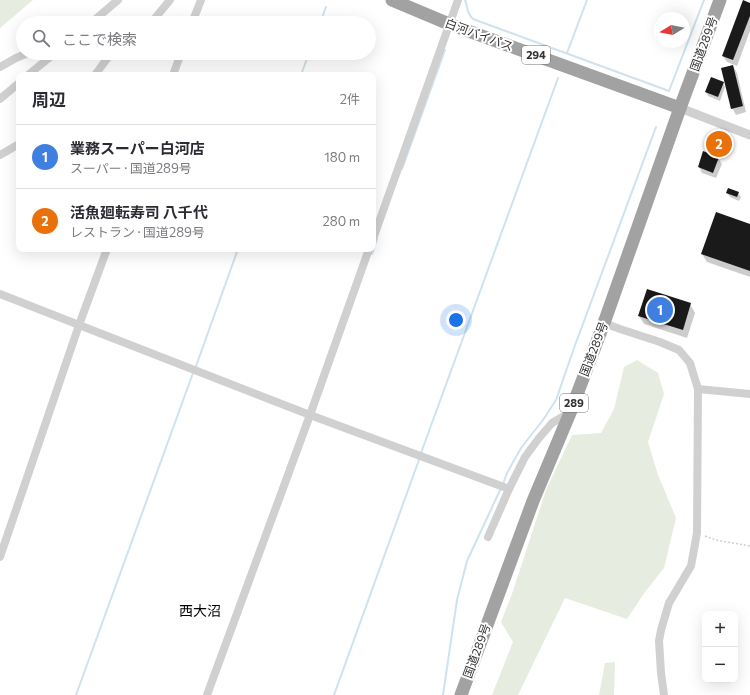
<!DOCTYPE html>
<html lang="ja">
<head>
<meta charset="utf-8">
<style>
	body { margin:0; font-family:Commissioner,"Noto Sans JP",sans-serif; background:#f2f2f3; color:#2b2b33 }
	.controls { position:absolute; right:12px; bottom:12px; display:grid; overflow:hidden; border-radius:8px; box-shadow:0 4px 16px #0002 }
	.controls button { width:36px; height:36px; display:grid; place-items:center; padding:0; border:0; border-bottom:1px solid #e1e1e2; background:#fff; color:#2b2b33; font:20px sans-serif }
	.compass { position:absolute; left:654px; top:12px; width:36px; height:36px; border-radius:50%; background:#fff; box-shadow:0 4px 16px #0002; rotate:260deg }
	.you { position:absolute; left:456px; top:320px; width:14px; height:14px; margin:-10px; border:3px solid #fff; border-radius:50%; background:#1a73e8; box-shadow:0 0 0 6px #1a73e833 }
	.badge { display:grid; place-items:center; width:26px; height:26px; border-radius:50%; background:#db2777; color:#fff; font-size:13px; font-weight:700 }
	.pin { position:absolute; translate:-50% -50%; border:2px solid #fff; box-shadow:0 1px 4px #0006 }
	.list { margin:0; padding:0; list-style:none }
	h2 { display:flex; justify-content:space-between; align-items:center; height:52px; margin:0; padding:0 16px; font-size:17px }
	h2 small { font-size:13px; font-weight:400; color:#7c7c81 }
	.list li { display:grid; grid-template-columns:26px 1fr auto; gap:12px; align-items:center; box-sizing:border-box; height:64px; padding:0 16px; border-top:1px solid #e1e1e2 }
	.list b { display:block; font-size:15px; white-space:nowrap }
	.list p { margin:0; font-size:13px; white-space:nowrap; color:#7c7c81 }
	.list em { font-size:13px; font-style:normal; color:#7c7c81 }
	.icon { flex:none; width:22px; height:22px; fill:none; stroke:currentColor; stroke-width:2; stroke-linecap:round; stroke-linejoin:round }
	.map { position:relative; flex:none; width:750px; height:695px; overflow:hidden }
	.search { position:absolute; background:#fff; box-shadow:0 4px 16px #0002; left:16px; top:16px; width:360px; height:44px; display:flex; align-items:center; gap:10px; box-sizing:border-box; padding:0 14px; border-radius:22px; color:#7c7c81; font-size:15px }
	.panel { position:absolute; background:#fff; box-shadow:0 4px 16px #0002; left:16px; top:72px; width:360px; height:180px; border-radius:8px }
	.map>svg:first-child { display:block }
</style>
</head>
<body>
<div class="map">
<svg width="750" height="695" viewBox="0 0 750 695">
	<rect width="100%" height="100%" fill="#fff"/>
	<g fill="#e6ecdf">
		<path d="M 0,0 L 33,0 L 0,28 Z"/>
		<path d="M 637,360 L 658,373 L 664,394 L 648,442 L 658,475 L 676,518 L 664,568 L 645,592 L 627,619 L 565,598 L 518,695 L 492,695 L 513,642 L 501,622 L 512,594 L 546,490 L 572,435 L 601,433 L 614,409 L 624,367 Z"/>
		<path d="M 615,662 L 614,695 L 599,695 L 605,663 Z"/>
	</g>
	<g fill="#0003">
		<path d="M 750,4 L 750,31 L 737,66 L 727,62 L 723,56 Z"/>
		<path d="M 733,66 L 737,73 L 746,112 L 736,115 L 732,108 Z"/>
		<path d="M 723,83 L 725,87 L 720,101 L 708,96 L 706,92 Z"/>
		<path d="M 730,142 L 732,146 L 729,155 L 712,148 L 709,144 Z"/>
		<path d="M 718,158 L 722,164 L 716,178 L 702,173 L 699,167 Z"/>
		<path d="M 727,193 L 738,193 L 741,197 L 739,201 L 730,197 Z"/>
		<path d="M 750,225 L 750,277 L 707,262 L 702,254 Z"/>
		<path d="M 690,304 L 695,313 L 687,338 L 644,324 L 639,316 Z"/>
	</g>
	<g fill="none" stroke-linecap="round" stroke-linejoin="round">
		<g stroke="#cfe2ee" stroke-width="2">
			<path d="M 465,0 C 469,9 465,11 473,19 L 669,91 L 704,0"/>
			<path d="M 320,23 L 326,7"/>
			<path d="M 567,53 L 587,0"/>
			<path d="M 301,75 L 309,53"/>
			<path d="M 402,169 L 445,50"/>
			<path d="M 372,254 L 377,239"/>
			<path d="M 195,369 L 238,249"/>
			<path d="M 421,453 L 558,78"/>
			<path d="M 503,484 L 507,473 L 521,448 L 543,420 L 556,400 L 574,348 L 656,127"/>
			<path d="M 76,695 L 193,373"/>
			<path d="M 334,695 L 420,457"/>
			<path d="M 443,695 L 457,600 L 467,561 L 501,488"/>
		</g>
	</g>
	<g fill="#1a1a1a">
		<path d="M 743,0 L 750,3 L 750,16 L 733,60 L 722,56 Z"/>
		<path d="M 733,65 L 743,106 L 731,109 L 721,68 Z"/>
		<path d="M 711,77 L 724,82 L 718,97 L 705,92 Z"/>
		<path d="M 712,135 L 731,141 L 727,151 L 708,145 Z"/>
		<path d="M 703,151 L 719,157 L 713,173 L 698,167 Z"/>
		<path d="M 728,188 L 739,192 L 737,197 L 726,193 Z"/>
		<path d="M 716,212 L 750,224 L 750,271 L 701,254 Z"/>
		<path d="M 647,289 L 691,303 L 683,330 L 638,316 Z"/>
	</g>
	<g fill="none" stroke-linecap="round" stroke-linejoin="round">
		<path stroke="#cdcdcd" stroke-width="1.5" stroke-dasharray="2 2" stroke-linecap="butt" d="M 705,536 L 716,540 L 750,546"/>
		<g stroke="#d0d0d0" stroke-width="8">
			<path d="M 91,23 L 118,0"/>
			<path d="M 151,23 L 170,0"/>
			<path d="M 192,23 L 201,0"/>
			<path d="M 0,67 L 16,58 L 28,53"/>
			<path d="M 28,75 L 55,53"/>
			<path d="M 95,75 L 109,56 L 116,53"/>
			<path d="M 173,75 L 181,53"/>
			<path d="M 0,99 L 19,83"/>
			<path d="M 0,155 L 19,144"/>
			<path d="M 373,239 L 458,0"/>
			<path d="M 0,294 L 79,325 L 310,415 L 509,489 L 525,457 L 539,438 L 552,423 L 569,413"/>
			<path d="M 604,323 L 620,329 L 660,342 L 679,350 L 690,363 L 698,389 L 697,533 L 691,566 L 669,603 L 661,630 L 659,641 L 661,673 L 664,695"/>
			<path d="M 698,389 L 750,394"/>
			<path d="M 488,537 L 509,489"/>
			<path d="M 0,557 L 79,325 L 107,249"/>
			<path d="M 207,695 L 310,415 L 369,249"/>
		</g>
		<path stroke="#d0d0d0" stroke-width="9" d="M 680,108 L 750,135"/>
		<g stroke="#a2a2a2" stroke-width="13">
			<path d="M 392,0 L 449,24 L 680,108"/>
			<path d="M 461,695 L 533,501 L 570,413 L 604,323 L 680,108 L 720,0"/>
		</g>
	</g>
	<g text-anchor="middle" stroke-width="4" stroke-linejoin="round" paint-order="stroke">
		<g fill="#fff" stroke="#707070" stroke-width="1">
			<rect x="522" y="46" width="28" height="18" rx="3"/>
			<rect x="560" y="394" width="28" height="18" rx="3"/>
		</g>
		<g font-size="11" font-weight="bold" fill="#333">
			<text x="536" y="59">294</text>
			<text x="574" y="407">289</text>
		</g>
		<g font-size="12" fill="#333" stroke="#fff">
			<text transform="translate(479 35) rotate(20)" y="4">白河バイパス</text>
			<text transform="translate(704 44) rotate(-70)" y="4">国道289号</text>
			<text transform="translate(594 349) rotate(-69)" y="4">国道289号</text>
			<text transform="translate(477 651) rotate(-70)" y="4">国道289号</text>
		</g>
		<g font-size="14" fill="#000" stroke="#fff">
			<text x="200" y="616">西大沼</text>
		</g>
	</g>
</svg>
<div class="controls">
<button>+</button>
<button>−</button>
</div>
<svg class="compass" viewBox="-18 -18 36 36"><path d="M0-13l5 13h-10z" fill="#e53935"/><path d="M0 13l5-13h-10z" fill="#7c7c81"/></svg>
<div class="you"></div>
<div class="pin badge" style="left:660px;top:310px;background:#3f7fe0">1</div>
<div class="pin badge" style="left:719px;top:144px;background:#e8710a">2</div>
<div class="search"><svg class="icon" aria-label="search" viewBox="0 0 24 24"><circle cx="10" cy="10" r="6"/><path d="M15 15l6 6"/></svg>ここで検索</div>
<section class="panel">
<h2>周辺<small>2件</small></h2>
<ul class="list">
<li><span class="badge" style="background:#3f7fe0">1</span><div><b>業務スーパー白河店</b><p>スーパー · 国道289号</p></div><em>180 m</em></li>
<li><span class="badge" style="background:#e8710a">2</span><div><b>活魚廻転寿司 八千代</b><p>レストラン · 国道289号</p></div><em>280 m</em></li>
</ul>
</section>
</div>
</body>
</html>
